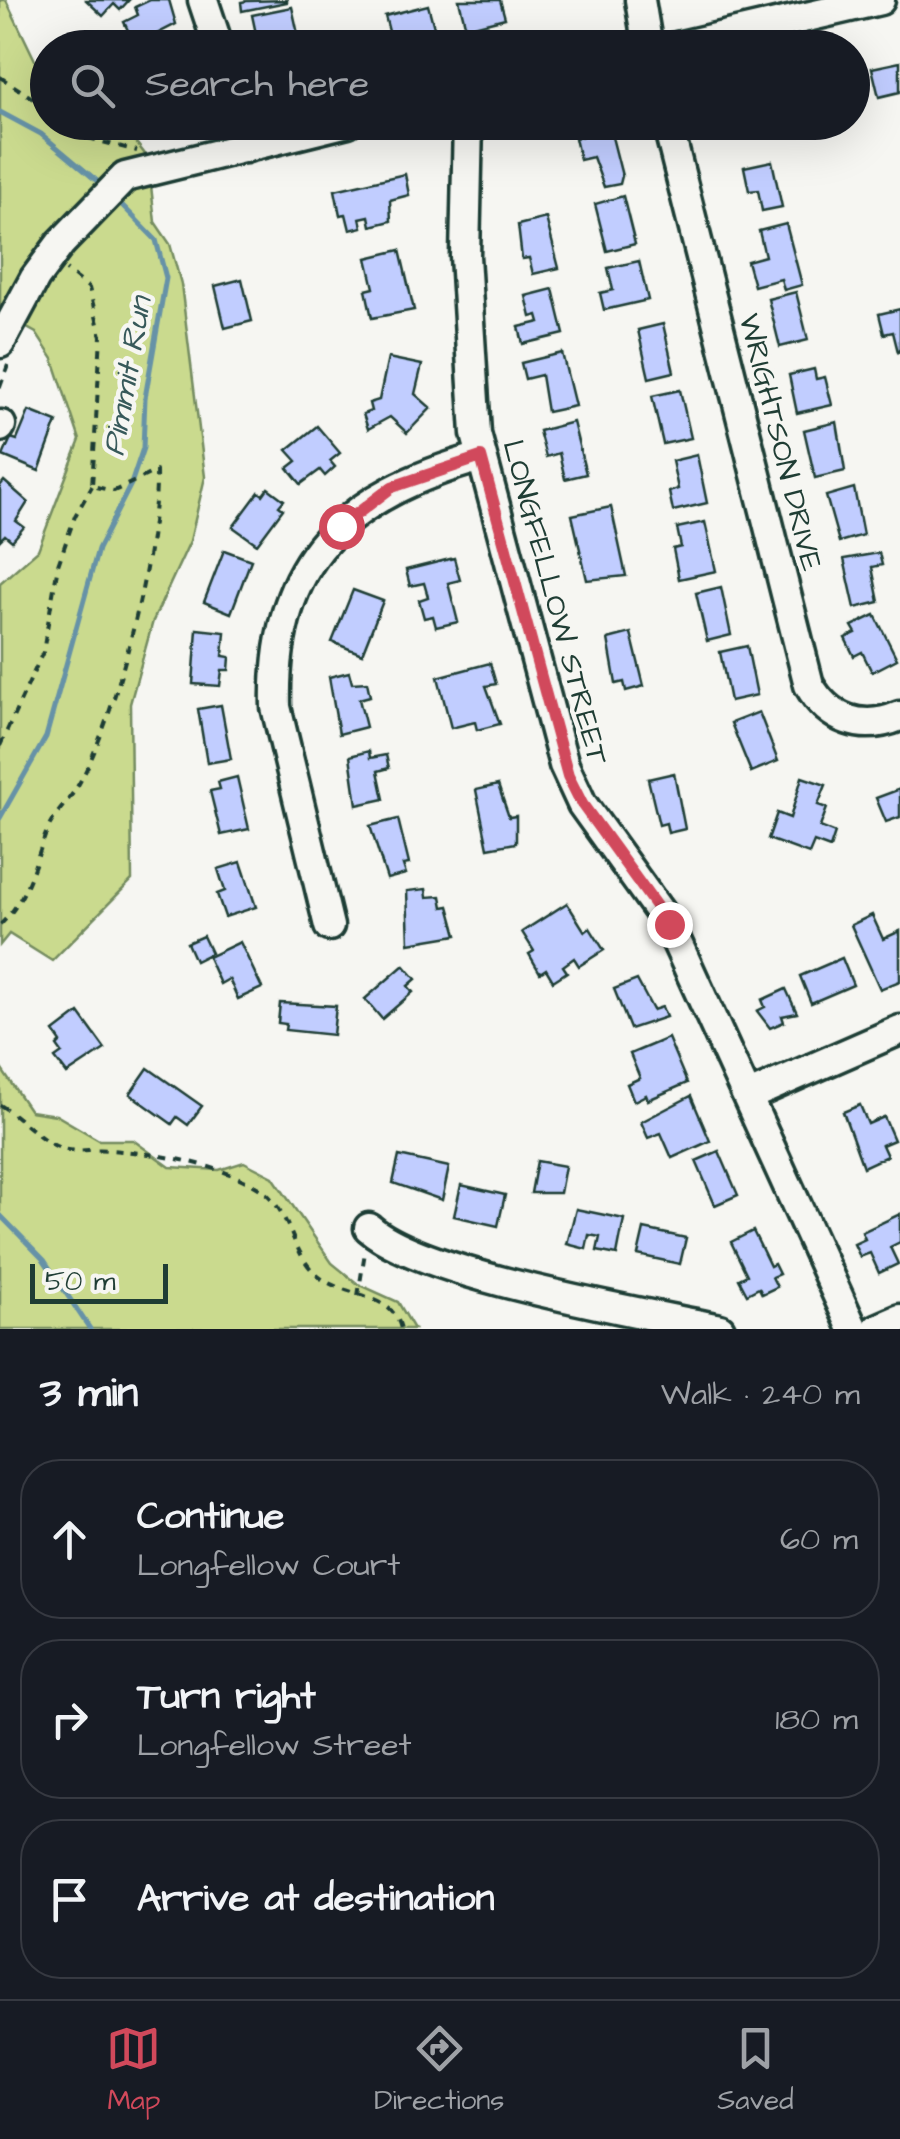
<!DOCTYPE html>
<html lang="en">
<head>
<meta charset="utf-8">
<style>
	body { margin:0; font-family:"Architects Daughter",sans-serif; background:#242831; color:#f1f3f6 }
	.scale { position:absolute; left:30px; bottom:25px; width:138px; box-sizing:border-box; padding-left:10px; border:5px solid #1f3d34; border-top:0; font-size:28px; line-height:35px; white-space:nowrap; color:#1f3d34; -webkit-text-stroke:8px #f6f6f2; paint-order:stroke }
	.stop { position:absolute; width:30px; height:30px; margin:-22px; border:8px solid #d1495b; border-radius:50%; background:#fff }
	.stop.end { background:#d1495b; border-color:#fff; box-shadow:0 2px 10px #0008 }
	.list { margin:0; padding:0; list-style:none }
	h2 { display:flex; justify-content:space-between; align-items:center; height:130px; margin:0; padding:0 40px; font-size:42px }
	h2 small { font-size:32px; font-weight:400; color:#9ea1a6 }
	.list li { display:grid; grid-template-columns:65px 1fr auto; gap:30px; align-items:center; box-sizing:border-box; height:160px; margin:0 20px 20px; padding:0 20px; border:2px solid #363941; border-radius:40px }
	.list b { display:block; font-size:38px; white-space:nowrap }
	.list p { margin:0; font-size:32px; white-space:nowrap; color:#9ea1a6 }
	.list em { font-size:32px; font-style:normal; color:#9ea1a6 }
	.icon { flex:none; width:55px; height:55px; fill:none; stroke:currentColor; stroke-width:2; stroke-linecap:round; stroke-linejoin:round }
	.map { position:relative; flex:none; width:900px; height:1329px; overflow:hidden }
	.search { position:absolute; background:#171b24; box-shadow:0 10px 40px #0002; left:30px; right:30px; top:30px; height:110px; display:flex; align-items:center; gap:25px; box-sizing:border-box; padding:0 35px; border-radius:55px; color:#9ea1a6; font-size:38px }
	.sheet { height:670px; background:#171b24 }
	nav { display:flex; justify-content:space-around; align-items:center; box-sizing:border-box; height:140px; border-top:2px solid #363941; background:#171b24; font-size:28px; color:#9ea1a6 }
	nav a { display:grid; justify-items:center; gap:5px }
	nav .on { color:#d1495b }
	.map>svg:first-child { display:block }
</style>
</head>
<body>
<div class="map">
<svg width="900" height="1329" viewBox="0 0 900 1329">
	<rect width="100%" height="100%" fill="#f6f6f2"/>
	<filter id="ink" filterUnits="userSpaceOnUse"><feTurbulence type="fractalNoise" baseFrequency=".01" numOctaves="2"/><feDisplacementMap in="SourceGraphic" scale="20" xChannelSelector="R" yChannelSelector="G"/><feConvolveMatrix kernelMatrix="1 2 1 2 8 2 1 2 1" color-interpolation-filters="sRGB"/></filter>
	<g filter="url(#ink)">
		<g fill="#cada8e" stroke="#748c61" stroke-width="2.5">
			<path d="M 0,0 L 6,0 L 47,85 L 48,122 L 82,123 L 127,131 L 148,158 L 155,222 L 170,244 L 181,284 L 205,477 L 190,541 L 153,621 L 130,704 L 132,880 L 52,961 L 9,934 L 0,945 L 0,583 L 38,550 L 80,440 L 53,359 L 36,333 L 0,313 Z"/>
			<path d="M 0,1067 L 30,1111 L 56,1115 L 99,1140 L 133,1140 L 170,1167 L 219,1170 L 244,1162 L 273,1177 L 332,1263 L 358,1284 L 398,1302 L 414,1329 L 0,1329 Z"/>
		</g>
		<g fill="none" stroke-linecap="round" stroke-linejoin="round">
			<g stroke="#6692a7" stroke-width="5">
				<path d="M 0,112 L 41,134 L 103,186"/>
				<path d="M 0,818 L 46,737 L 98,549 L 131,484 L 143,448 L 145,398 L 166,278 L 156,240 L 117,200"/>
				<path d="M 0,1215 L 44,1260 L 90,1329"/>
			</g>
		</g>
		<g fill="#c1cdff" stroke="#1f3d34" stroke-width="2.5">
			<path d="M 86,0 L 129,0 L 120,10 L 114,4 L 103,16 Z"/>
			<path d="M 150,0 L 169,0 L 176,24 L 135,45 L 124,22 L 138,15 L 135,7 Z"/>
			<path d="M 459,0 L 500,0 L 505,18 L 466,28 Z"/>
			<path d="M 247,1 L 287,0 L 287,2 L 242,11 L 241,2 Z"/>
			<path d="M 428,5 L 436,35 L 393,47 L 385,16 Z"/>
			<path d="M 292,7 L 298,34 L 258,43 L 252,15 Z"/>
			<path d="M 900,62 L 900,92 L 879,97 L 872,68 Z"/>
			<path d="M 610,129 L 622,176 L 620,184 L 604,187 L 593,157 L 580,160 L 575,138 Z"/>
			<path d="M 772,161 L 782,207 L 762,211 L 758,190 L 749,191 L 744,167 Z"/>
			<path d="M 405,174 L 409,195 L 390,200 L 391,221 L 371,226 L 369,216 L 360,218 L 362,227 L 350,230 L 346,214 L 340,215 L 335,190 Z"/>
			<path d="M 623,196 L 635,244 L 607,251 L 595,204 Z"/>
			<path d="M 546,218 L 559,268 L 533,274 L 529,258 L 522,259 L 518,225 Z"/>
			<path d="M 786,224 L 802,285 L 784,290 L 781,279 L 754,286 L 747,261 L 765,256 L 759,231 Z"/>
			<path d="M 400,250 L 414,310 L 372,318 L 366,290 L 374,288 L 367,258 Z"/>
			<path d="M 639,261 L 648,300 L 604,310 L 600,293 L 613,290 L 608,268 Z"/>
			<path d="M 242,279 L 252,321 L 225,328 L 215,286 Z"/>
			<path d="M 553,289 L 564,334 L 523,344 L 519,327 L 540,322 L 538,315 L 531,317 L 526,296 Z"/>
			<path d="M 796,292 L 808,340 L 780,347 L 768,299 Z"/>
			<path d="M 900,309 L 900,351 L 898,352 L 893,332 L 884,334 L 879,314 Z"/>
			<path d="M 663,324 L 674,372 L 649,378 L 638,330 Z"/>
			<path d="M 562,353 L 575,406 L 547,412 L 541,375 L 525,379 L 521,363 Z"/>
			<path d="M 388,358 L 422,365 L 415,394 L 431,408 L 407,433 L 390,417 L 368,429 L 363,414 L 371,411 L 369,403 L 379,400 Z"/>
			<path d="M 814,369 L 816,379 L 825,377 L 832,405 L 797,413 L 789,375 Z"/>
			<path d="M 680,390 L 691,438 L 663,444 L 652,396 Z"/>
			<path d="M 29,411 L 57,422 L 39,471 L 3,456 L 11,438 L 17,440 Z"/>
			<path d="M 573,422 L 586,474 L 565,479 L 559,453 L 546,457 L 539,431 Z"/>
			<path d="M 837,422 L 845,471 L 815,478 L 804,430 Z"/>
			<path d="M 317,426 L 340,453 L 330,461 L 335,467 L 325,476 L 320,470 L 301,484 L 288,468 L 297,461 L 287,450 Z"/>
			<path d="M 697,455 L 707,503 L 673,511 L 669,492 L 678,489 L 672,461 Z"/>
			<path d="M 4,481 L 28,502 L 16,521 L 24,527 L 12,541 L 5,535 L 0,540 L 0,486 Z"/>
			<path d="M 268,488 L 284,500 L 279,506 L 283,509 L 257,544 L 233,527 L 259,492 L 263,495 Z"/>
			<path d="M 854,488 L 863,535 L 839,542 L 826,496 Z"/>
			<path d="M 611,507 L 626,576 L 587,580 L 572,515 Z"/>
			<path d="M 705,522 L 716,571 L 679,579 L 673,549 L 681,547 L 677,528 Z"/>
			<path d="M 224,550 L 251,560 L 231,613 L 204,602 Z"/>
			<path d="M 879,553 L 882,565 L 872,567 L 879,602 L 855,608 L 844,559 Z"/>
			<path d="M 454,558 L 460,580 L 448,583 L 458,622 L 436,627 L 433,616 L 424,618 L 419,600 L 428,597 L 424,583 L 410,586 L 406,570 Z"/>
			<path d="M 721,587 L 731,635 L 707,641 L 696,593 Z"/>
			<path d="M 353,590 L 383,601 L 362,654 L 332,642 Z"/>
			<path d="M 875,615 L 897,659 L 872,672 L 862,652 L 854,656 L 845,638 L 856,633 L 852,626 Z"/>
			<path d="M 197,629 L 225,632 L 223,656 L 230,657 L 229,670 L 222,670 L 220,686 L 193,684 Z"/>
			<path d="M 631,633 L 644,686 L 626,691 L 624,682 L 616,684 L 608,639 Z"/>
			<path d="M 747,646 L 757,695 L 730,701 L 720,652 Z"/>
			<path d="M 490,663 L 496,684 L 486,686 L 500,724 L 477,730 L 475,722 L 451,728 L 438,677 Z"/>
			<path d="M 349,672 L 352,683 L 367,682 L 370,696 L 359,699 L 366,727 L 339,734 L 329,677 Z"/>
			<path d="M 221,705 L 231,759 L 207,763 L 198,709 Z"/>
			<path d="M 759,712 L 778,761 L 751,772 L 731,723 Z"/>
			<path d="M 369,751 L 370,758 L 386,755 L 389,768 L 378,771 L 384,799 L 357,805 L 350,756 Z"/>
			<path d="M 674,773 L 685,829 L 668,833 L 666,823 L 659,825 L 648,779 Z"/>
			<path d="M 237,777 L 249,829 L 221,835 L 210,791 L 220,789 L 218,782 Z"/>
			<path d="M 802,777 L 826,785 L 818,805 L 827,808 L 820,827 L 835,833 L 830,848 L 814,842 L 809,854 L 768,839 L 777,813 L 790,818 Z"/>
			<path d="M 498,785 L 509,817 L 516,816 L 516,843 L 488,848 L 476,790 Z"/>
			<path d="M 900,789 L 900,817 L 886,822 L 876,798 Z"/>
			<path d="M 398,819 L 409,864 L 403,865 L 406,874 L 387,879 L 370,826 Z"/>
			<path d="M 241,862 L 256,907 L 225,917 L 217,894 L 225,891 L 218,869 Z"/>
			<path d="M 426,889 L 427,897 L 441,896 L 443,907 L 449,906 L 457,935 L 409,943 L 407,891 Z"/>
			<path d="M 567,903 L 585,932 L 590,928 L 604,950 L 579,966 L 574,958 L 563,966 L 567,972 L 553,981 L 546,969 L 540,973 L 529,954 L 534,951 L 522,932 Z"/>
			<path d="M 872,915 L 883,939 L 900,931 L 900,981 L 880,989 L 851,925 Z"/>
			<path d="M 203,936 L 211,953 L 195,961 L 187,943 Z"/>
			<path d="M 240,942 L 262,988 L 238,999 L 229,979 L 220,984 L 208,957 Z"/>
			<path d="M 842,958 L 853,985 L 811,1003 L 800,976 Z"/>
			<path d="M 404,965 L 416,979 L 408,986 L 413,992 L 382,1019 L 365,999 Z"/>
			<path d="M 637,980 L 653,1010 L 662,1007 L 666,1017 L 630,1029 L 614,989 Z"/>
			<path d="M 786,989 L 797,1013 L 782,1016 L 784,1022 L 770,1028 L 757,1011 L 765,1007 L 762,1000 Z"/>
			<path d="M 280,1003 L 336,1006 L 333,1035 L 285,1030 L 286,1024 L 278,1023 Z"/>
			<path d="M 79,1013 L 105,1049 L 67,1074 L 55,1058 L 62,1053 L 57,1046 L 61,1042 L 54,1032 Z"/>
			<path d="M 668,1038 L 687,1083 L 648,1100 L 646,1095 L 634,1101 L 627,1084 L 640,1078 L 630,1054 Z"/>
			<path d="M 148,1068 L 202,1106 L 188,1125 L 177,1117 L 172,1124 L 130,1094 Z"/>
			<path d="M 691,1096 L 710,1141 L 672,1158 L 661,1133 L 648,1138 L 641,1122 Z"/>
			<path d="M 860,1105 L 868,1124 L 884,1117 L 894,1140 L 882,1145 L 887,1156 L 863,1167 L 843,1112 Z"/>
			<path d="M 719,1151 L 738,1195 L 715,1205 L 696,1161 Z"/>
			<path d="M 399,1156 L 449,1167 L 442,1200 L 393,1183 Z"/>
			<path d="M 537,1161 L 565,1166 L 560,1193 L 531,1193 Z"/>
			<path d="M 461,1185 L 505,1195 L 498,1226 L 454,1216 Z"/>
			<path d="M 576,1209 L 624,1219 L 617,1255 L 597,1251 L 600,1237 L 589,1235 L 586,1249 L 567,1244 Z"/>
			<path d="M 900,1214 L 900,1242 L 890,1247 L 898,1264 L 879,1273 L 870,1253 L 860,1257 L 854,1244 L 865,1239 L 862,1232 Z"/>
			<path d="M 644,1229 L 686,1238 L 680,1264 L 638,1255 Z"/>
			<path d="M 753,1231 L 770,1266 L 774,1264 L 779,1274 L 772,1277 L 777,1287 L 762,1294 L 759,1288 L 747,1294 L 739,1279 L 747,1275 L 731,1242 Z"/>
		</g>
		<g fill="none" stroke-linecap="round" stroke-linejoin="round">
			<defs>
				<g id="minor">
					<path d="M 203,0 L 219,48"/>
					<path d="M 640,0 L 648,48"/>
					<path d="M 672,48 L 880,0"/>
					<path d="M 238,122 L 245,148"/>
					<path d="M 468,122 L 465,256 L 476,434 L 564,765 L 582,804 L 669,925 L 853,1329"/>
					<path d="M 667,122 L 809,685 C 829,720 862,732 900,716"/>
					<path d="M 0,343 L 35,278 L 61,243 L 125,177 L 348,122"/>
					<path d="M 0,427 L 1,425"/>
					<path d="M 329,926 L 276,707 C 272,558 346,495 481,457"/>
					<path d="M 749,1096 L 900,1030"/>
					<path d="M 369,1228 C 424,1276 641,1312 720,1329"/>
					<path d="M 877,1329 L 900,1319"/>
				</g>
			</defs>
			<use href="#minor" stroke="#1f3d34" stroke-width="35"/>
			<g stroke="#1f3d34" stroke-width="4" stroke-dasharray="8 8" stroke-linecap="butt">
				<path d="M 0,77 L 48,108"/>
				<path d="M 61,122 L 80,136 L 137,151"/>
				<path d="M 0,387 L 8,365"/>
				<path d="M 0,746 L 43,652 L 58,565 L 75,516 L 92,486"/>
				<path d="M 0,925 C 28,898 33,866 47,831 C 54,814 68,802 77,787 C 117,719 158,549 156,471 L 114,491 L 92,486 L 101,336 L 89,288 L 66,270"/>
				<path d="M 0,1105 C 20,1117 41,1142 63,1149 C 77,1153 94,1148 109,1150 C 155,1153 216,1163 257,1187 C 293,1208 289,1256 322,1279 C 348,1297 393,1293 401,1329"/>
				<path d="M 358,1296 L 365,1252"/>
			</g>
			<use href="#minor" stroke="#f6f6f2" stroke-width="28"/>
		</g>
	</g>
	<g fill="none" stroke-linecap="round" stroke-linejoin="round" filter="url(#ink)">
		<path stroke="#d1495b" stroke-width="12" d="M 341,526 L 392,487 L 481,457 L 568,776 L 582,804 L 669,924"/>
	</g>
	<g text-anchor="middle" stroke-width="9" stroke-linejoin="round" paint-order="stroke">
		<g font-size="30" fill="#1f3d34" stroke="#f6f6f2">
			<text transform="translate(781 442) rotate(76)" y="10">WRIGHTSON DRIVE</text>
			<text transform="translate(556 602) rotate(75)" y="10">LONGFELLOW STREET</text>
		</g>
		<g font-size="32" font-style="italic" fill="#37595a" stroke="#f6f6f2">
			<text transform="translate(126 376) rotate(-80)" y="11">Pimmit Run</text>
		</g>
	</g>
</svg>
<div class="scale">50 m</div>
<div class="stop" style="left:341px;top:526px"></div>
<div class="stop end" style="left:669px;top:924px"></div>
<div class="search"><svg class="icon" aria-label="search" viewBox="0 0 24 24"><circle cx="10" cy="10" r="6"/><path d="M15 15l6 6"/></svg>Search here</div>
</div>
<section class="sheet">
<h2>3 min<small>Walk · 240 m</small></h2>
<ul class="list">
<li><svg class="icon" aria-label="ahead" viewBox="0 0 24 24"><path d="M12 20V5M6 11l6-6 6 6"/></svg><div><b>Continue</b><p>Longfellow Court</p></div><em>60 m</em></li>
<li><svg class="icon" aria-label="right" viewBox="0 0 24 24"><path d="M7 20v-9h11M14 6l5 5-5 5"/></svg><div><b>Turn right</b><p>Longfellow Street</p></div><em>180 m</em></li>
<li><svg class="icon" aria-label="arrive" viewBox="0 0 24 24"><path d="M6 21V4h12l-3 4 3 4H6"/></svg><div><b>Arrive at destination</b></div></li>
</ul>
</section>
<nav>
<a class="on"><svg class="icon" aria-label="map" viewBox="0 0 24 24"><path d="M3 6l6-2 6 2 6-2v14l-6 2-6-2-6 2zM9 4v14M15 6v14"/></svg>Map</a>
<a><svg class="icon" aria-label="directions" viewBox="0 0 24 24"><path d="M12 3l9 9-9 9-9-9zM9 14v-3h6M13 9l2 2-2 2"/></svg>Directions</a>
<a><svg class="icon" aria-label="saved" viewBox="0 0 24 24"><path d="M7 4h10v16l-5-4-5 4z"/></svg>Saved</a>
</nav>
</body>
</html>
